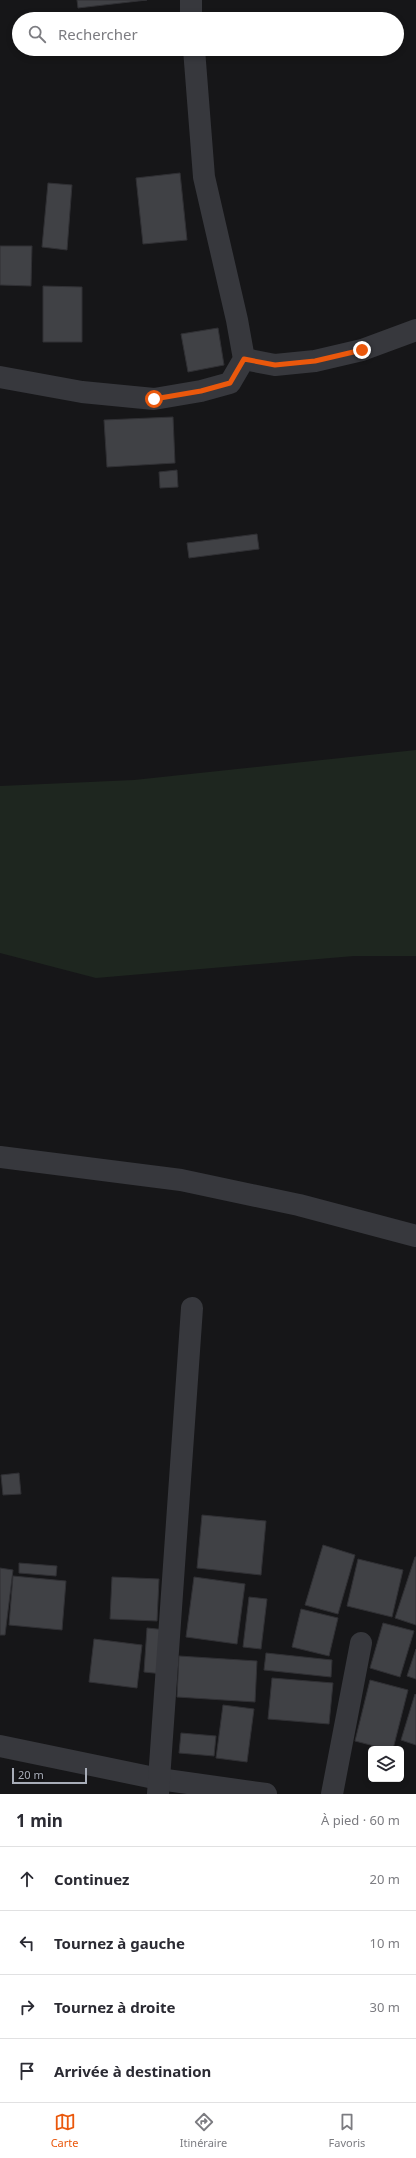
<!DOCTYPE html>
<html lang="fr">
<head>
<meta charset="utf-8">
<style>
	body { margin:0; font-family:"Noto Sans",sans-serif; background:#f2f2f3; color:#2b2b33 }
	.controls { position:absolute; right:12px; bottom:12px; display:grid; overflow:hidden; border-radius:6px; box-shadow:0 2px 6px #0003 }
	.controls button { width:36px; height:36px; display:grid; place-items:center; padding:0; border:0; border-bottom:1px solid #e1e1e2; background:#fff; color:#2b2b33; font:20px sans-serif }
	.scale { position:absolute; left:12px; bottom:10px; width:75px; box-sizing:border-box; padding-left:4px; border:2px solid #a8adb8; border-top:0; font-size:11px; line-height:14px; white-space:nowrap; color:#a8adb8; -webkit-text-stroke:3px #111113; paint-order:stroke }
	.stop { position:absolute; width:12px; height:12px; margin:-9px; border:3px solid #ea580c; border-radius:50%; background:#fff }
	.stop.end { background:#ea580c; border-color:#fff; box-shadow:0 1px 4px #0008 }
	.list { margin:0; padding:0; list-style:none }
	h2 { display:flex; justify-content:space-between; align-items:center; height:52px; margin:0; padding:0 16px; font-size:17px }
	h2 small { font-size:13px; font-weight:400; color:#7c7c81 }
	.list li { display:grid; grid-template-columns:26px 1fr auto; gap:12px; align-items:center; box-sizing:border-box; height:64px; padding:0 16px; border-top:1px solid #e1e1e2 }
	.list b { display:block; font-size:15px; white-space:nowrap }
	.list em { font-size:13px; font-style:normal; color:#7c7c81 }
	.icon { flex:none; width:22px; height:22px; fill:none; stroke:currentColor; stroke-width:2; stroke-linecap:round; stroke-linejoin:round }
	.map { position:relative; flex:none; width:416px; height:1794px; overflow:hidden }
	.search { position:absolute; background:#fff; box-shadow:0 2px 6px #0003; left:12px; right:12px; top:12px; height:44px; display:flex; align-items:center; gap:10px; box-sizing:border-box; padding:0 14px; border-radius:22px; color:#7c7c81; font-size:15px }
	.sheet { height:308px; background:#fff }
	nav { display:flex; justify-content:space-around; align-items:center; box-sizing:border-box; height:56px; border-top:1px solid #e1e1e2; background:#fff; font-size:11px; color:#7c7c81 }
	nav a { display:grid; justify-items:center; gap:2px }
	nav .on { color:#ea580c }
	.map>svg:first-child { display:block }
</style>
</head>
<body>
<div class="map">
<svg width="416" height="1794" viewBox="0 0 416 1794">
	<rect width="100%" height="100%" fill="#161618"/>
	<path fill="#1e261f" d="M 416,750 L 416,956 L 354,956 L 96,978 L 0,953 L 0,786 L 134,780 Z"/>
	<g fill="#404145" stroke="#303034">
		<path d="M 77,0 L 147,0 L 78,8 Z"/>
		<path d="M 180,173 L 187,240 L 143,244 L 136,178 Z"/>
		<path d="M 48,183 L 72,185 L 67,250 L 42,247 Z"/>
		<path d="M 0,246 L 32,246 L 31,286 L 0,285 Z"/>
		<path d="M 43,286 L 82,287 L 82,342 L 43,342 Z"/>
		<path d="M 218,328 L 224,365 L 188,372 L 181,334 Z"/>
		<path d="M 173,417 L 175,463 L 107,467 L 104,420 Z"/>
		<path d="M 177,470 L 178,487 L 160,488 L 159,472 Z"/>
		<path d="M 257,534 L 259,549 L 189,558 L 187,543 Z"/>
		<path d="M 19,1473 L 21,1494 L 3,1495 L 1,1475 Z"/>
		<path d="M 202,1515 L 266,1521 L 261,1575 L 197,1568 Z"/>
		<path d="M 323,1545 L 355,1555 L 338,1614 L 305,1605 Z"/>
		<path d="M 415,1557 L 416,1557 L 416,1625 L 395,1618 Z"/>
		<path d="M 358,1559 L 403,1570 L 392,1617 L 347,1606 Z"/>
		<path d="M 19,1563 L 57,1566 L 56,1576 L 19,1573 Z"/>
		<path d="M 0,1568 L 13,1570 L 5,1635 L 0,1635 Z"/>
		<path d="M 13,1576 L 66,1581 L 62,1630 L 9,1625 Z"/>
		<path d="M 112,1577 L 159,1579 L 157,1621 L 110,1619 Z"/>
		<path d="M 194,1577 L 245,1584 L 237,1644 L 186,1637 Z"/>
		<path d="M 249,1597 L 267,1599 L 261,1649 L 243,1647 Z"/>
		<path d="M 301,1609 L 338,1618 L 329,1656 L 292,1647 Z"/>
		<path d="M 383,1623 L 414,1631 L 400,1677 L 370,1668 Z"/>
		<path d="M 147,1628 L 167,1630 L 163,1674 L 144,1672 Z"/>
		<path d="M 94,1639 L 142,1645 L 137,1688 L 89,1682 Z"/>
		<path d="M 416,1649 L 416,1679 L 407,1676 Z"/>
		<path d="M 266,1653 L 332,1660 L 331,1677 L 264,1670 Z"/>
		<path d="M 179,1656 L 257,1661 L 255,1702 L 177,1697 Z"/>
		<path d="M 272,1678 L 333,1683 L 329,1724 L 268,1719 Z"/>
		<path d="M 370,1680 L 408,1690 L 393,1749 L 386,1749 L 355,1741 Z"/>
		<path d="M 415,1694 L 416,1695 L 416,1745 L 401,1740 Z"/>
		<path d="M 223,1705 L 254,1709 L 247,1762 L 216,1758 Z"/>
		<path d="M 181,1733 L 216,1736 L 214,1756 L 179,1753 Z"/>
	</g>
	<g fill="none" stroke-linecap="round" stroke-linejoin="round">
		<g stroke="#37383d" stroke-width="22">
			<path d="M 191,0 L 191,19"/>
			<path d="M 244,359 L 275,365 L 315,361 L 362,350 L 416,330"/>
			<path d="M 0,377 L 82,392 L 154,399 L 201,391 L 230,383 L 244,359 L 237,320 L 204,177 L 194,49"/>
			<path d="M 0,1157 L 181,1180 L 299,1205 L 416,1236"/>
			<path d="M 0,1746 L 159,1779 L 266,1794"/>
			<path d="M 158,1794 L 192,1308"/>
			<path d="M 332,1794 L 361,1643"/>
		</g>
	</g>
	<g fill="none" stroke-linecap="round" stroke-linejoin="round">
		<path stroke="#ea580c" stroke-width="5" d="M 154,399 L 201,391 L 230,383 L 244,359 L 275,365 L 315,361 L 362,350"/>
	</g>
</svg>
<div class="controls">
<button><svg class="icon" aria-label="layers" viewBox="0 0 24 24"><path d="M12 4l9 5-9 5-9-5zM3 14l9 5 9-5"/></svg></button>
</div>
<div class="scale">20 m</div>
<div class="stop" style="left:154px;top:399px"></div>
<div class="stop end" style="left:362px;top:350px"></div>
<div class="search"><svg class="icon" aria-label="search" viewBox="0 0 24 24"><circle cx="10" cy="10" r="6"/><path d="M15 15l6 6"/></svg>Rechercher</div>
</div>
<section class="sheet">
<h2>1 min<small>À pied · 60 m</small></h2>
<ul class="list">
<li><svg class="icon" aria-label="ahead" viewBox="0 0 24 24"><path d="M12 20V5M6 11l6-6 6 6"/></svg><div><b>Continuez</b></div><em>20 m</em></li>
<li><svg class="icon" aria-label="left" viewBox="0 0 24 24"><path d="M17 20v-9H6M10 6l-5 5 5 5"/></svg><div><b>Tournez à gauche</b></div><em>10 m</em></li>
<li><svg class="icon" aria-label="right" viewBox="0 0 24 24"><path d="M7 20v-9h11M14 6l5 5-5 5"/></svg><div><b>Tournez à droite</b></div><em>30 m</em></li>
<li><svg class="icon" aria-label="arrive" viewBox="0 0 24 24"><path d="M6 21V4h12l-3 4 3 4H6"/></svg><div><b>Arrivée à destination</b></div></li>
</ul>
</section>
<nav>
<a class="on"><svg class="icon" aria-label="map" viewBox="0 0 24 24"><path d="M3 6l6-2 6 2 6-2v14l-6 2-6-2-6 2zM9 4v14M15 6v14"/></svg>Carte</a>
<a><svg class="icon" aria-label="directions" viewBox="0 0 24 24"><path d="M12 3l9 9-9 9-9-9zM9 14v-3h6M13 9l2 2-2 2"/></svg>Itinéraire</a>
<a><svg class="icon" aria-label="saved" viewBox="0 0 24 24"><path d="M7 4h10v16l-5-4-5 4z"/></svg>Favoris</a>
</nav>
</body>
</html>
